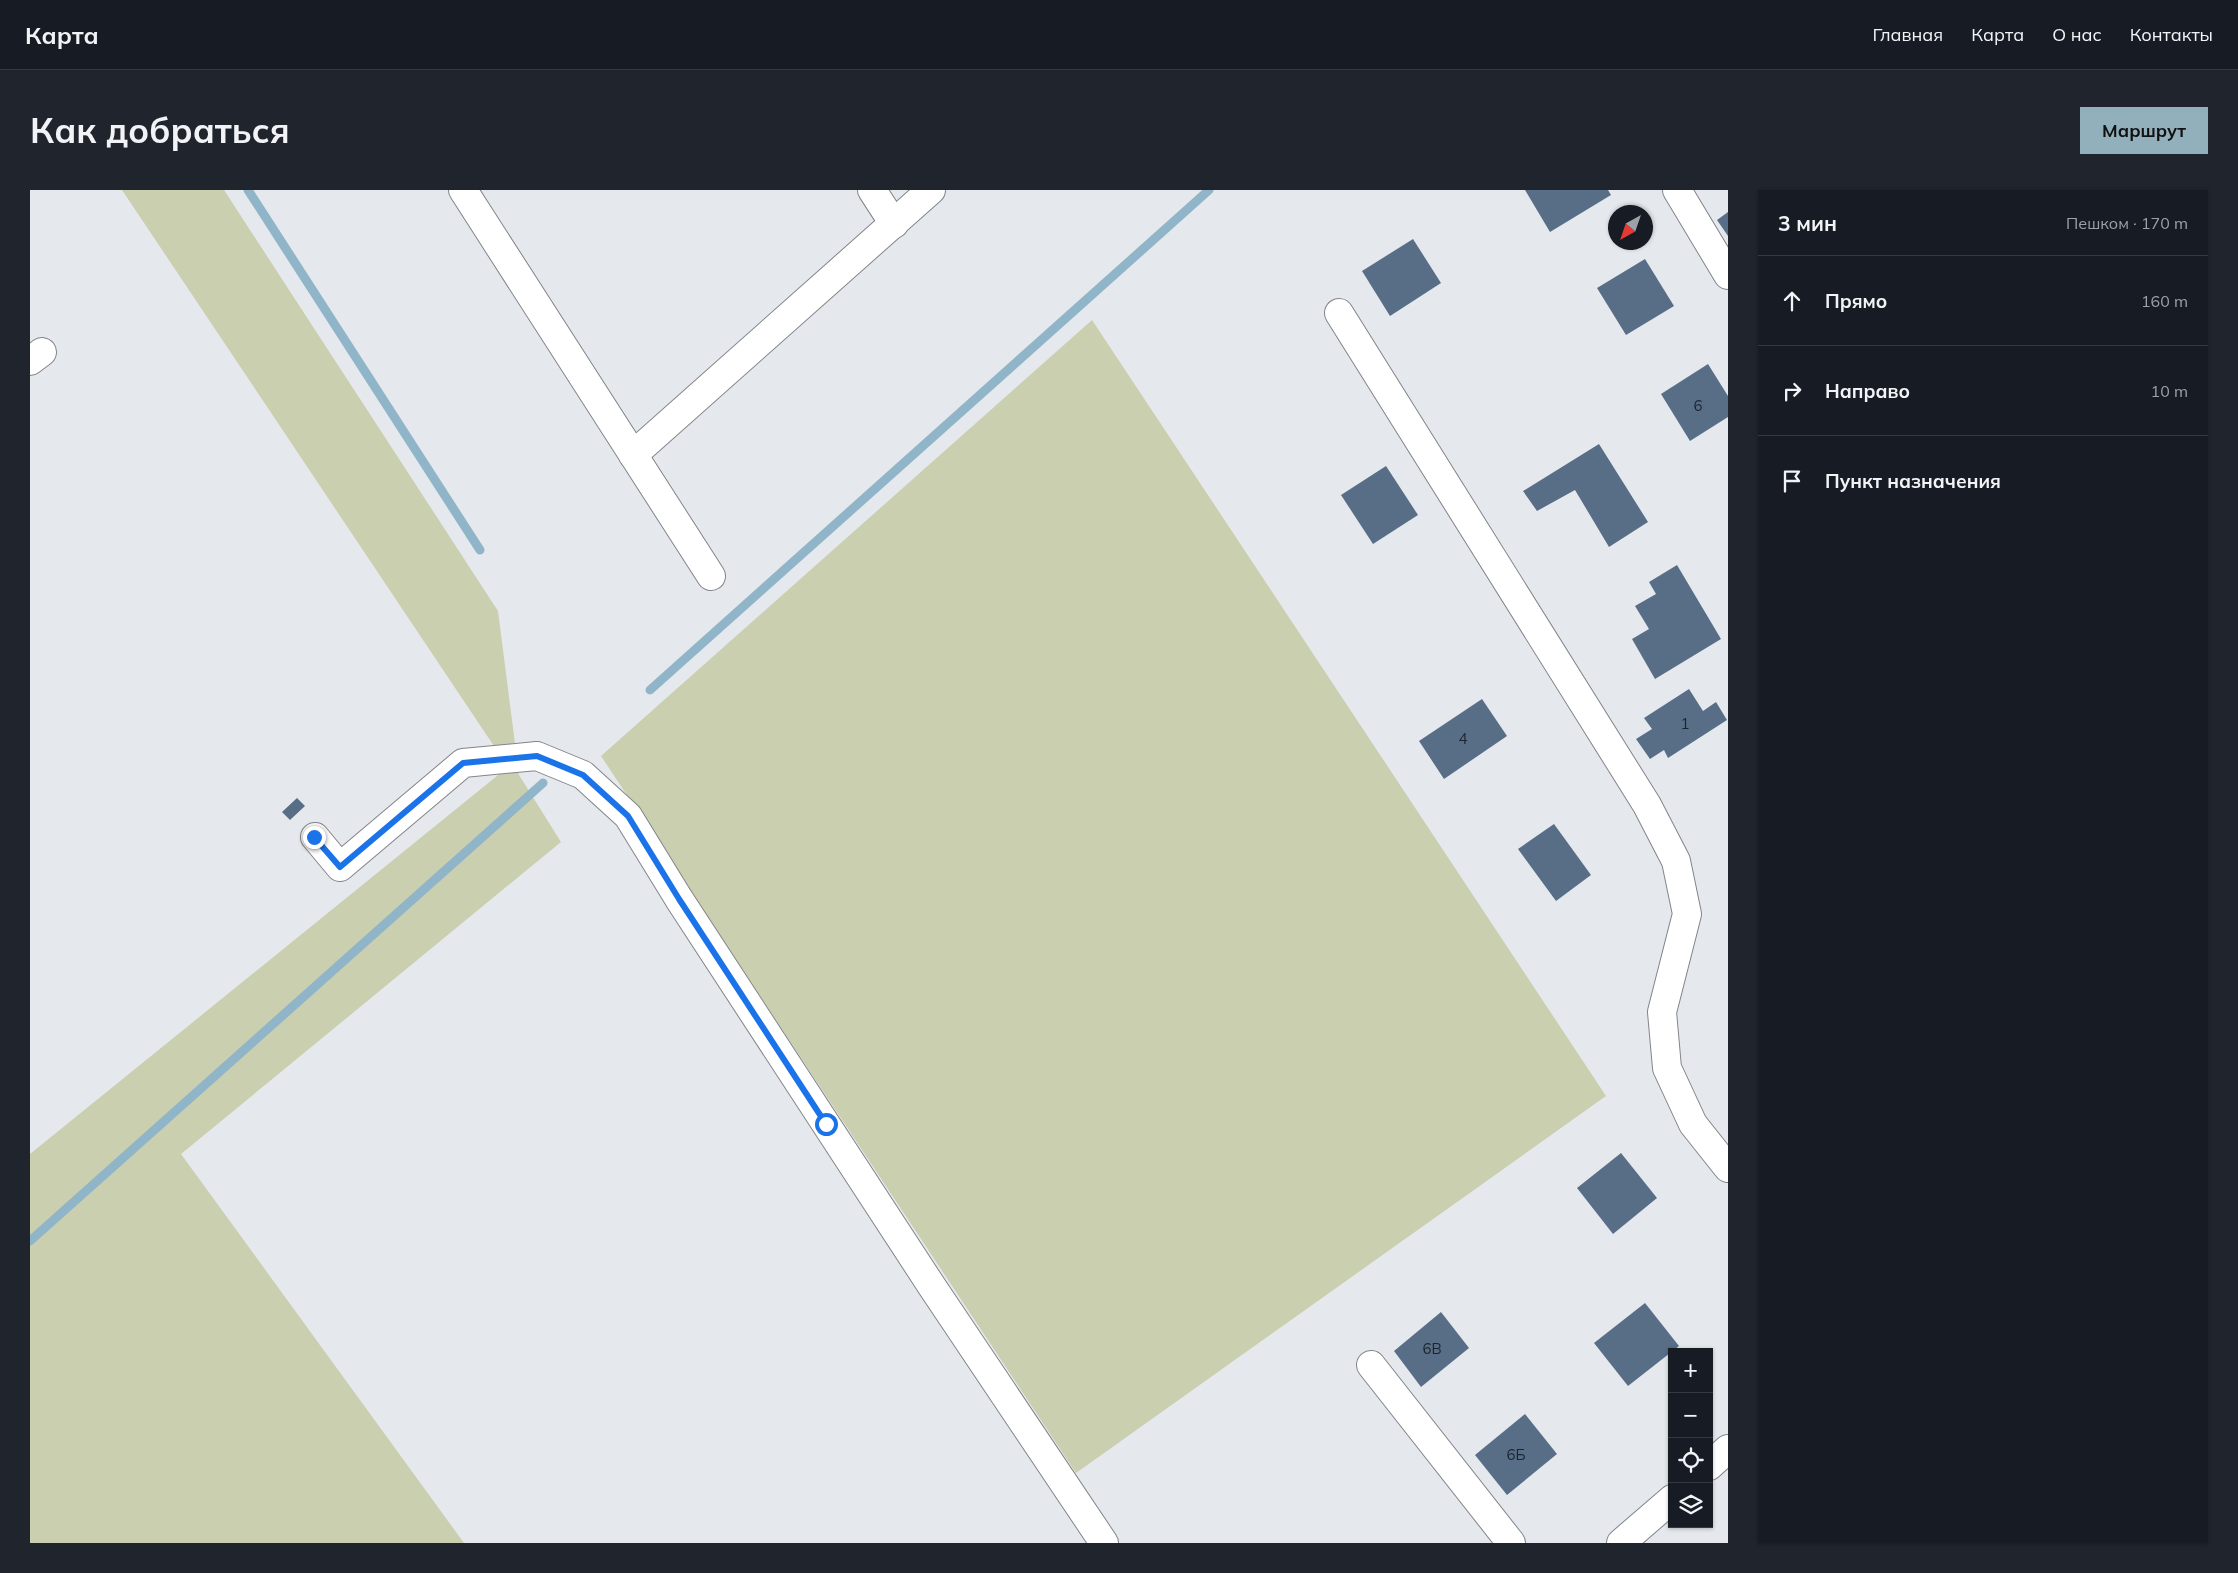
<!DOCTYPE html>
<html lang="ru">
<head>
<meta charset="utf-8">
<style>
	body { margin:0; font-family:Mulish,sans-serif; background:#20242c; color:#f1f3f6 }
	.controls { position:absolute; right:15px; bottom:15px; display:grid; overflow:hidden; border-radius:0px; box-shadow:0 1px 4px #0004 }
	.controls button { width:45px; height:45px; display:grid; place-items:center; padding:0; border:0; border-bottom:1px solid #363941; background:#171b24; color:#f1f3f6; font:25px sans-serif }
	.compass { position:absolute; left:1578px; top:15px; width:45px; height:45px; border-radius:50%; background:#171b24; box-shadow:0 1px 4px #0004; rotate:220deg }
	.stop { position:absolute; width:15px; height:15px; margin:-11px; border:4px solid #1a73e8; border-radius:50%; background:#fff }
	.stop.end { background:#1a73e8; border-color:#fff; box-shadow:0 1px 5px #0008 }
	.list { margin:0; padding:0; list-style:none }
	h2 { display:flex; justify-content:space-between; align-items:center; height:65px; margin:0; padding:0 20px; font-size:21px }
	h2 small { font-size:16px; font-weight:400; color:#9ea1a6 }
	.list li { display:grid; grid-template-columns:32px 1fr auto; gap:15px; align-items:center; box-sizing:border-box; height:90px; padding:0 20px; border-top:1px solid #363941 }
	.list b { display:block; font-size:19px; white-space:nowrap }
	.list em { font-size:16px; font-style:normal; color:#9ea1a6 }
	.icon { flex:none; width:28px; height:28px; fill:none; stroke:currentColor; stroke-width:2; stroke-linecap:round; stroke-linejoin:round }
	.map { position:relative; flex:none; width:1698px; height:1353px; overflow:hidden; border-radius:0px }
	header { display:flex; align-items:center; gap:30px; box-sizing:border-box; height:70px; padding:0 25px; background:#171b24; border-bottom:1px solid #363941 }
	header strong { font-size:24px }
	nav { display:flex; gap:28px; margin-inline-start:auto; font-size:18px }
	.intro { display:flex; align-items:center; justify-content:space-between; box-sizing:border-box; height:120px; padding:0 30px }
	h1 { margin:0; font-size:35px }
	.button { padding:12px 22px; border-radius:0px; background:#92b0bc; color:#111; font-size:18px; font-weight:700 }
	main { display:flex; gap:30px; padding:0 30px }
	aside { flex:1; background:#171b24; border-radius:0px; box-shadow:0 1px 4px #0004 }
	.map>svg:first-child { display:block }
</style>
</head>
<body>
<header>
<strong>Карта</strong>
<nav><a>Главная</a><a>Карта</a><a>О нас</a><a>Контакты</a></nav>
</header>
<div class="intro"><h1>Как добраться</h1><a class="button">Маршрут</a></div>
<main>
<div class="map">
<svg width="1698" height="1353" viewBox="0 0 1698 1353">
	<rect width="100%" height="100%" fill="#e5e9ee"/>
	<g fill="#c9cfaf">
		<path d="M 92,0 L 194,0 L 468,421 L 489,585 L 531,652 L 151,964 L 434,1353 L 0,1353 L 0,964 L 478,577 Z"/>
		<path d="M 1062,130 L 1576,906 L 1046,1283 L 571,566 Z"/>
	</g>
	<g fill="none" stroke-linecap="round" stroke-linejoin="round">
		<g stroke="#91b5c8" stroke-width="9">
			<path d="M 218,0 L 450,360"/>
			<path d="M 620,500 L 1179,0"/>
			<path d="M 0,1051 L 513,593"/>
		</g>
	</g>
	<g fill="#586e87">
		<path d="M 1495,0 L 1578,0 L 1581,5 L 1520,42 Z"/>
		<path d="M 1698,22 L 1698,46 L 1687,30 Z"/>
		<path d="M 1383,49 L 1411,93 L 1360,126 L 1332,81 Z"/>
		<path d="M 1615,69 L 1644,116 L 1596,145 L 1567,98 Z"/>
		<path d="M 1678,174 L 1698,206 L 1698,227 L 1660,251 L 1631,204 Z"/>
		<path d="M 1569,254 L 1618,332 L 1579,357 L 1545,300 L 1507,321 L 1493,301 Z"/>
		<path d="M 1356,276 L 1388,325 L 1343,354 L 1311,305 Z"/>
		<path d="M 1647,375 L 1691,449 L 1625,489 L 1602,449 L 1619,439 L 1605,416 L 1626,404 L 1619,392 Z"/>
		<path d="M 1659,499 L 1673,521 L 1686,512 L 1697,530 L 1638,568 L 1634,560 L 1620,569 L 1606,549 L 1622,539 L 1614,528 Z"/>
		<path d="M 1452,509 L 1477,546 L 1414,589 L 1389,551 Z"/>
		<path d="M 267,608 L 275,616 L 260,630 L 252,622 Z"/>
		<path d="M 1524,634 L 1561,685 L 1526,711 L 1488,659 Z"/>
		<path d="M 1591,963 L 1627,1008 L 1583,1044 L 1547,998 Z"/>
		<path d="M 1615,1113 L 1649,1156 L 1598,1196 L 1564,1153 Z"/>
		<path d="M 1411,1122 L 1439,1158 L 1391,1197 L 1364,1161 Z"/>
		<path d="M 1495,1224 L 1527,1264 L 1477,1305 L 1445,1265 Z"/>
	</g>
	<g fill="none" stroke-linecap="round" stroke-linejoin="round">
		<defs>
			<g id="minor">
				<path d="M 433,0 L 681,386"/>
				<path d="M 842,0 L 864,34"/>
				<path d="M 1647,0 L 1698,85"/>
				<path d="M 1309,123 L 1617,615 L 1646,671 L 1657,724 L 1632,822 L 1637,878 L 1663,934 L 1698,978"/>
				<path d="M 0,171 L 12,162"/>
				<path d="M 603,265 L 901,0"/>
				<path d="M 285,647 L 310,677 L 433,573 L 507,566 L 553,585 L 598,626 L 649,709 L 901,1095 L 1074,1353"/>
				<path d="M 1341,1175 L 1481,1353"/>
				<path d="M 1679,1276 L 1698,1259"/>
				<path d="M 1591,1353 L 1642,1309"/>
			</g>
		</defs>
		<use href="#minor" stroke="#818589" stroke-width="30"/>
		<use href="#minor" stroke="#fff" stroke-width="28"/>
	</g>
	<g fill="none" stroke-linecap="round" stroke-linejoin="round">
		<path stroke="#1a73e8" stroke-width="6" d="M 284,647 L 310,677 L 433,573 L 507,566 L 553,585 L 598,626 L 649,709 L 796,934"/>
	</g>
	<g text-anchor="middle" stroke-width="4" stroke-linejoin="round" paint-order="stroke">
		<g font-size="15" fill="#1e242c">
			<text x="1668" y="221">6</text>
			<text x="1655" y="539">1</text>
			<text x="1433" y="554">4</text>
			<text x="1402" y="1164">6В</text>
			<text x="1486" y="1270">6Б</text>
		</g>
	</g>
</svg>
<div class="controls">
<button>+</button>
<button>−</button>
<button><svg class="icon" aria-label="locate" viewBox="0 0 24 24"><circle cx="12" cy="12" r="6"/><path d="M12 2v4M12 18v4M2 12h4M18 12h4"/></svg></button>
<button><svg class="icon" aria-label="layers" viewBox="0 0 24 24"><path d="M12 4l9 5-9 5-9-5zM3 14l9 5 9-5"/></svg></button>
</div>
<svg class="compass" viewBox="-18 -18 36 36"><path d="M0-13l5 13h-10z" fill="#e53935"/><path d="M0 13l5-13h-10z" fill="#9ea1a6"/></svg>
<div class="stop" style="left:796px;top:934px"></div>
<div class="stop end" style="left:284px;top:647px"></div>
</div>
<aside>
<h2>3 мин<small>Пешком · 170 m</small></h2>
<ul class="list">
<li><svg class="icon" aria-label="ahead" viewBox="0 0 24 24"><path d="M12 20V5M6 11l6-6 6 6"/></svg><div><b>Прямо</b></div><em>160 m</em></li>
<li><svg class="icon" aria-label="right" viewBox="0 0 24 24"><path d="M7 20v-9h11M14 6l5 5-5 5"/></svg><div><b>Направо</b></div><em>10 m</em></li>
<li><svg class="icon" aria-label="arrive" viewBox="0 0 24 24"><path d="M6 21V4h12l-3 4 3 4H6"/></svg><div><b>Пункт назначения</b></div></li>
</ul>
</aside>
</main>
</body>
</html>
